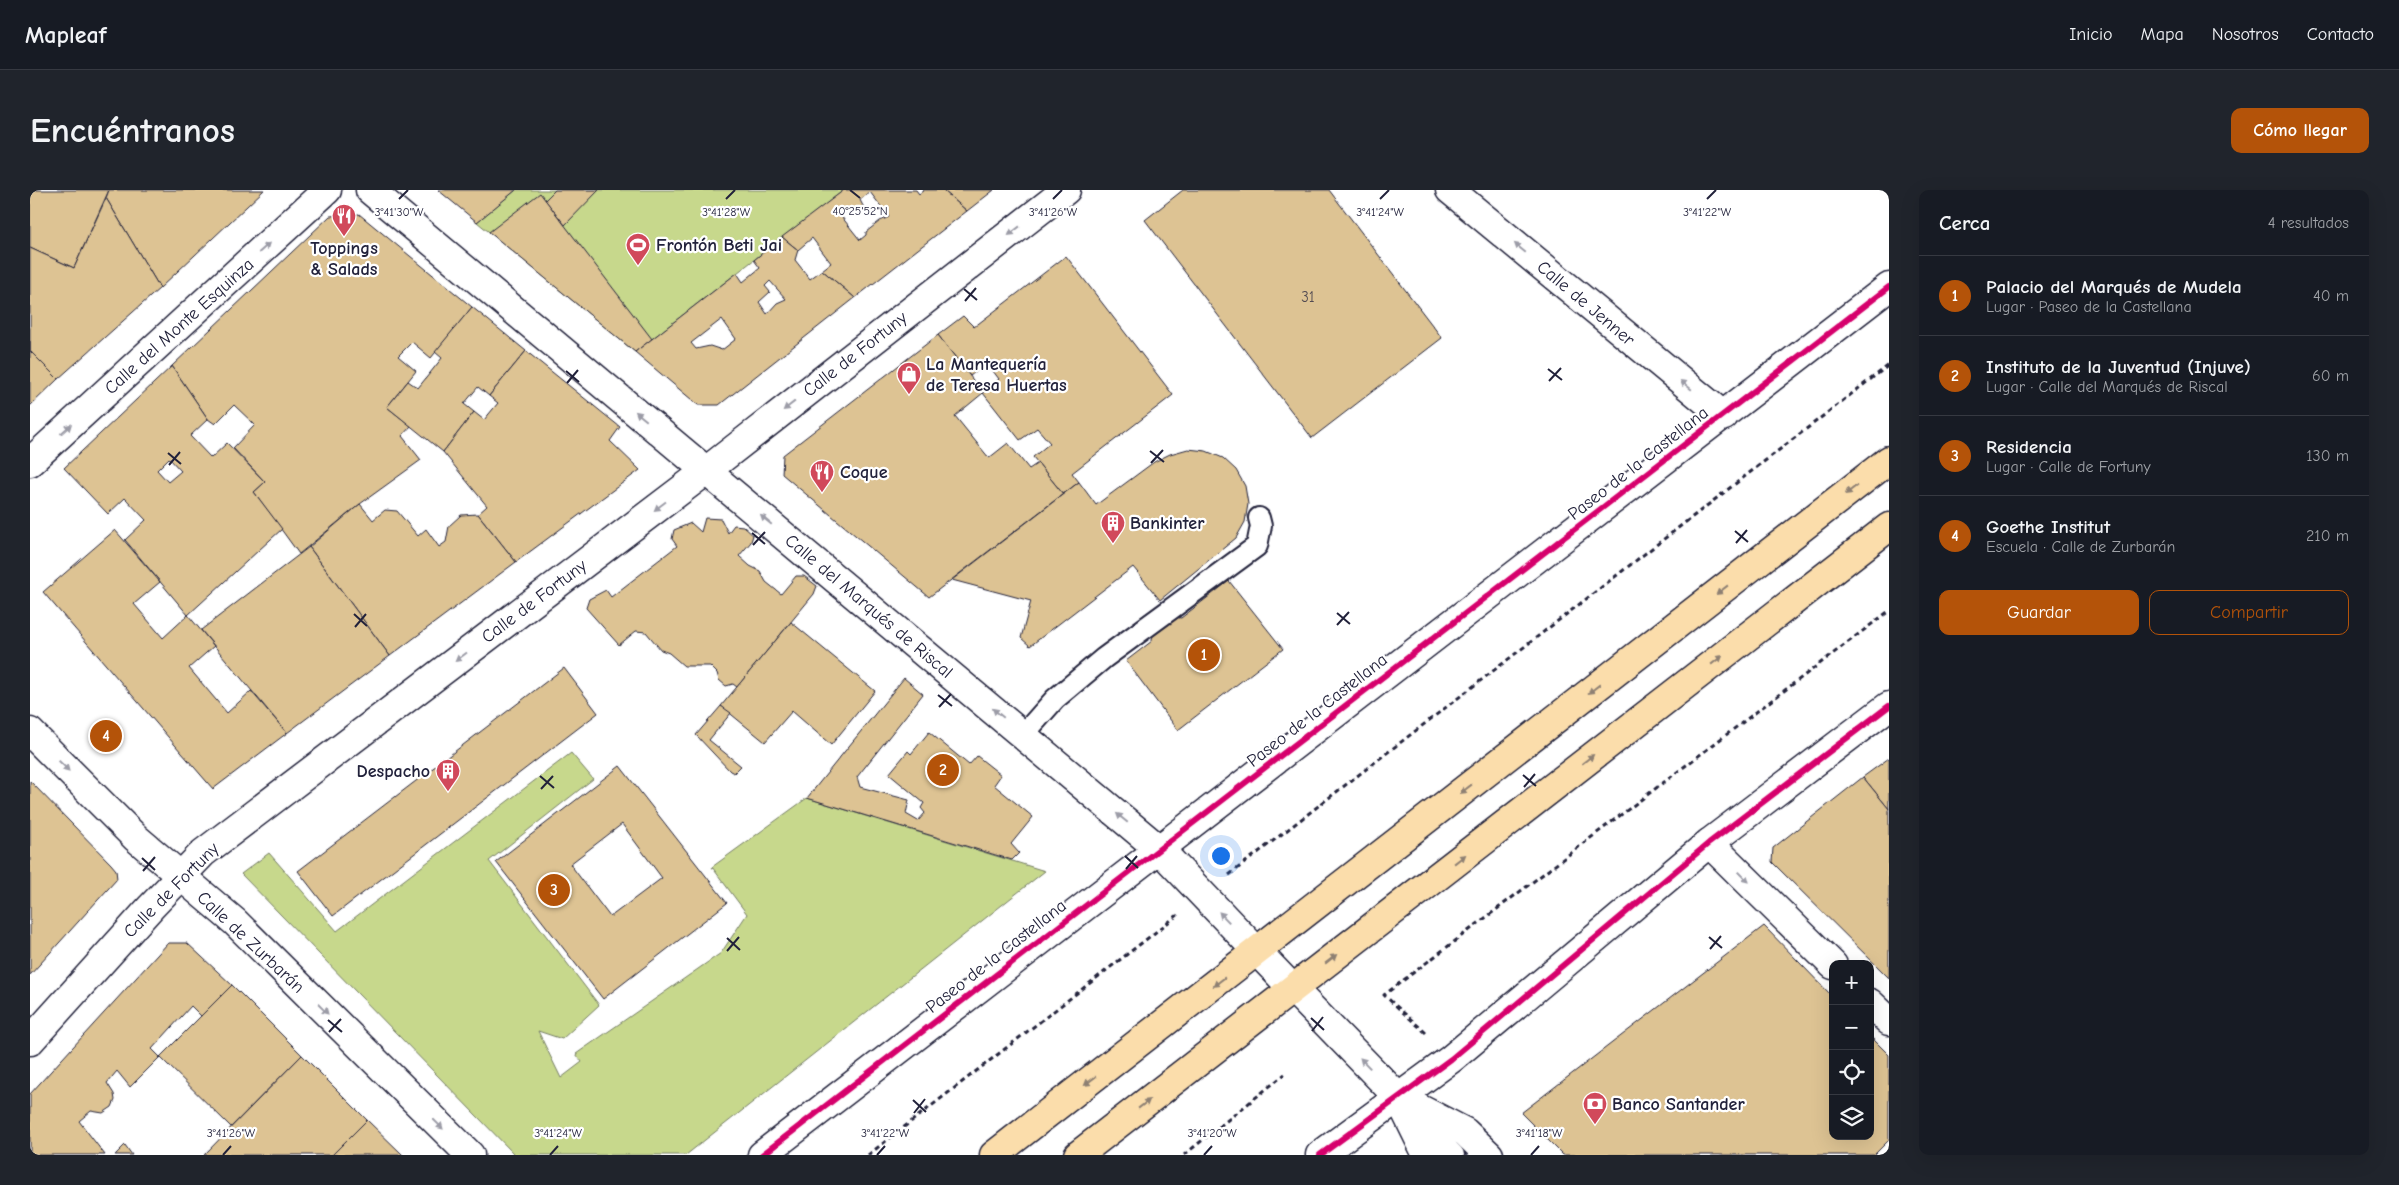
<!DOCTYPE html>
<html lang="es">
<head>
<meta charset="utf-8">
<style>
	body { margin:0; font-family:"Comic Neue",sans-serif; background:#20242c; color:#f1f3f6 }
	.controls { position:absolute; right:15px; bottom:15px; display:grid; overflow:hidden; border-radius:10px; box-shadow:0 5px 20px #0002 }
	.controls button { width:45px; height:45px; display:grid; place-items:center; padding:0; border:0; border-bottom:1px solid #363941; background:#171b24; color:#f1f3f6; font:25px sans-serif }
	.you { position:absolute; left:1190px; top:665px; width:18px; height:18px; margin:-12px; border:4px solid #fff; border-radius:50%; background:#1a73e8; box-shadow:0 0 0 8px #1a73e833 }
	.badge { display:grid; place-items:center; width:32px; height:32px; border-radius:50%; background:#b45309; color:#fff; font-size:16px; font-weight:700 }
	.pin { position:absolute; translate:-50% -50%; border:2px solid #fff; box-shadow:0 1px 5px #0006 }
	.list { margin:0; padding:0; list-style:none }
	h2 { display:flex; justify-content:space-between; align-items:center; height:65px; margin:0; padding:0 20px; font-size:21px }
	h2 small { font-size:16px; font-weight:400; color:#9ea1a6 }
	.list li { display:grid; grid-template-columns:32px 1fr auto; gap:15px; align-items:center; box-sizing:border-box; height:80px; padding:0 20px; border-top:1px solid #363941 }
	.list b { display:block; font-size:19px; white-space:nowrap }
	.list p { margin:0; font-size:16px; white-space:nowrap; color:#9ea1a6 }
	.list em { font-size:16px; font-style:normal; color:#9ea1a6 }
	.actions { display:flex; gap:10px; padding:15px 20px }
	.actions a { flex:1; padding:11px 0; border:1px solid #b45309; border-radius:10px; text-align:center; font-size:18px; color:#b45309 }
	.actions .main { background:#b45309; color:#fff }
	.icon { flex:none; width:28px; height:28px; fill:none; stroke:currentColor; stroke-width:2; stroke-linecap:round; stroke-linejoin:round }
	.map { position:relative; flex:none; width:1859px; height:965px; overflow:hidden; border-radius:10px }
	header { display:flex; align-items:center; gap:30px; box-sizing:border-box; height:70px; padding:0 25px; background:#171b24; border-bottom:1px solid #363941 }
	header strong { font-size:24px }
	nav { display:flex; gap:28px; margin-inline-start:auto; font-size:18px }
	.intro { display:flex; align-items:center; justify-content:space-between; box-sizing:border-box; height:120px; padding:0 30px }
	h1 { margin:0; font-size:35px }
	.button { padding:12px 22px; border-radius:10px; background:#b45309; color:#fff; font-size:18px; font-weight:700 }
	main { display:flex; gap:30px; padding:0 30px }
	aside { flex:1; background:#171b24; border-radius:10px; box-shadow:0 5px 20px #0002 }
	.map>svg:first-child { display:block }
</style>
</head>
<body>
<header>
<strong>Mapleaf</strong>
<nav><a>Inicio</a><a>Mapa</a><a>Nosotros</a><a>Contacto</a></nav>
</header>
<div class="intro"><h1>Encuéntranos</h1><a class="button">Cómo llegar</a></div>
<main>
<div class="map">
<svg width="1859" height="965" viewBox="0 0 1859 965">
	<rect width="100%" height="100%" fill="#fff"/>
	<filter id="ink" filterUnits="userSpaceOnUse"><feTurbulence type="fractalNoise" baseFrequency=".02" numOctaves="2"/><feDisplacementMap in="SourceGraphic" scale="10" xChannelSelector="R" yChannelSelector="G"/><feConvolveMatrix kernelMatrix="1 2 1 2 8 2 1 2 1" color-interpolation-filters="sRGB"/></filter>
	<g filter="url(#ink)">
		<g fill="#c7d88c" stroke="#747d64">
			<path d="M 486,0 L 814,0 L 605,162 L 447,32 Z"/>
			<path d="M 541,563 L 563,589 L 459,671 L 569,815 L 532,849 L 508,841 L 531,888 L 552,872 L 546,864 L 691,763 L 717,724 L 682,677 L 777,608 L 1015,681 L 656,965 L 485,965 L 211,684 L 239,663 L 307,741 Z"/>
		</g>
		<g fill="#ddc393" stroke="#22223b" fill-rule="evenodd">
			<path d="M 0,0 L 79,0 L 44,78 L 0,58 Z"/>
			<path d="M 79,0 L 234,0 L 130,98 L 76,8 Z"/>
			<path d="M 408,0 L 486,0 L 447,32 Z"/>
			<path d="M 525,0 L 569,0 L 535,35 L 515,10 Z"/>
			<path d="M 814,0 L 886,0 L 889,4 L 894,0 L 913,0 L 937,21 L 825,108 L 792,80 L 801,73 L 782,48 L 768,60 L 752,47 ZM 840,2 L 859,27 L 850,31 L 836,42 L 836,45 L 830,50 L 811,26 L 820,18 L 829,24 L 835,20 L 830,10 Z"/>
			<path d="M 913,0 L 964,0 L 937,21 Z"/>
			<path d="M 1153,0 L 1299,0 L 1412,148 L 1282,248 L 1115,30 Z"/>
			<path d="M 510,3 L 622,149 L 605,162 L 459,42 Z"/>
			<path d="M 76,8 L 130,98 L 28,189 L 0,161 L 0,58 L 44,78 Z"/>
			<path d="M 329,24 L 442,117 L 401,168 L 382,152 L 368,166 L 386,181 L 357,217 L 381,236 L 372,246 L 391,270 L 330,314 L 269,364 L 224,302 L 235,292 L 203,258 L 225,235 L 204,215 L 185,234 L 178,229 L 142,176 L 300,26 Z"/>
			<path d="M 752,47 L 768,60 L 765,70 L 780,89 L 792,80 L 825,108 L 689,215 L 668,215 L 605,162 L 707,83 L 713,92 L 730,78 L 724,70 ZM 740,91 L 756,109 L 747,113 L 737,124 L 729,112 L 740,102 L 735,96 ZM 692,129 L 706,149 L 692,160 L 680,156 L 666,159 L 661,153 Z"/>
			<path d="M 1036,66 L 1143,205 L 1042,283 L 1049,292 L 1033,304 L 1003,267 L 1020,253 L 1007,238 L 990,250 L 953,203 L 969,189 L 957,173 L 940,186 L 908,145 L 933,126 L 944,137 Z"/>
			<path d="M 442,117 L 496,161 L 459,206 L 448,197 L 434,214 L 444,222 L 413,262 L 357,217 L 378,191 L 388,198 L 412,168 L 405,162 Z"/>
			<path d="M 908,145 L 953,203 L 925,226 L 959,268 L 978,253 L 999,279 L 1008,273 L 1033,304 L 899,407 L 752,284 L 753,265 Z"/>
			<path d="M 0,151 L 0,161 L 28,189 L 0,216 Z"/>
			<path d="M 496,161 L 590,237 L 580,251 L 610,280 L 486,372 L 448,324 L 457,316 L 413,262 L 444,222 L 454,230 L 468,213 L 459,206 Z"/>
			<path d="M 142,176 L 178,229 L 160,246 L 181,268 L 197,253 L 235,292 L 224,302 L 252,339 L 158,425 L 95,350 L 116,330 L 95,308 L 78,324 L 34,278 ZM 139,268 L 151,281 L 138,292 L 127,280 Z"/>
			<path d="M 1158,259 L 1176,261 L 1193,268 L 1206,280 L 1215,296 L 1218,314 L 1215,332 L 1206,348 L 1130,410 L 1103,377 L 1000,456 L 991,448 L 1001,411 L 922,390 L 1049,292 L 1066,315 L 1124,272 L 1140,264 Z"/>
			<path d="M 330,314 L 343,330 L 355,320 L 367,321 L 388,346 L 396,339 L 409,357 L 416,352 L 419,336 L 431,325 L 448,324 L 486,372 L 360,466 L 279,357 Z"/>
			<path d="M 675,328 L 691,329 L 698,343 L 704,335 L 713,336 L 723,345 L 721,352 L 709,366 L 720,376 L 730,381 L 736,392 L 751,404 L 766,386 L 774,386 L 787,396 L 784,404 L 707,497 L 703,494 L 696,496 L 689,490 L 687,483 L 680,476 L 654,476 L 639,463 L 631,460 L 616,442 L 606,441 L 589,455 L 556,418 L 559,409 L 576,400 L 581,407 L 647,356 L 642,349 L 644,340 L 661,333 L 671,342 Z"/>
			<path d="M 85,340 L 130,392 L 104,414 L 133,448 L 158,425 L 184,456 L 159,478 L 197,523 L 221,501 L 257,543 L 183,599 L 13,402 Z"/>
			<path d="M 279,357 L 360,466 L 257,543 L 171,440 Z"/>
			<path d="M 1199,391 L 1253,459 L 1148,540 L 1096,471 L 1122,451 L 1123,438 L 1139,426 L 1151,428 Z"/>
			<path d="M 761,432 L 845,501 L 801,555 L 762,521 L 735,552 L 691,516 Z"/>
			<path d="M 534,478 L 568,523 L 303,726 L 268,681 Z"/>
			<path d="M 874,488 L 893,504 L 827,587 L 830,597 L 879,610 L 876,624 L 888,631 L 895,623 L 891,618 L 894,613 L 859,584 L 878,561 L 881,564 L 899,542 L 939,575 L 947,566 L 971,585 L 964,595 L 1003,627 L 981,654 L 989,663 L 982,670 L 777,608 Z"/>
			<path d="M 691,516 L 701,523 L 679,550 L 711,576 L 704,583 L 700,581 L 666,545 Z"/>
			<path d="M 1859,568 L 1859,619 L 1833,587 Z"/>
			<path d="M 590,576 L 697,713 L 573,809 L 466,672 ZM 592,634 L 632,688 L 580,727 L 540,674 Z"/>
			<path d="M 1833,587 L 1859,619 L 1859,788 L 1742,672 L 1743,658 Z"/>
			<path d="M 0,591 L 81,674 L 86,680 L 87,689 L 0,785 Z"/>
			<path d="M 1734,736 L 1803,807 L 1803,946 L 1840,946 L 1840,846 L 1859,865 L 1859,950 L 1844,965 L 1533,965 L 1491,923 Z"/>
			<path d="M 138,753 L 157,753 L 202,795 L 171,826 L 161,816 L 122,859 L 130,867 L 100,897 L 87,881 L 77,893 L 84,904 L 85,910 L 82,917 L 73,923 L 61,921 L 49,931 L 75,965 L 0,965 L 0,904 Z"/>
			<path d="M 202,795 L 272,865 L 201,937 L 130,867 Z"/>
			<path d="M 272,865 L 337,930 L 302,965 L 174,965 Z"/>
			<path d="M 337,930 L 373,965 L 302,965 Z"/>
			<path d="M 95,955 L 102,965 L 85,965 Z"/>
		</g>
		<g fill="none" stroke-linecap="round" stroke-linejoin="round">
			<defs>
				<g id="service">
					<path d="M 994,544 L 1025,509 L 1074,468 L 1227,356 L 1231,336 L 1229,328"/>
					<path d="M 1382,922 L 1424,965"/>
				</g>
				<g id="minor">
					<path d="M 340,0 L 1130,660 L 1263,799"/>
					<path d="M 1420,0 L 1694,226"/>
					<path d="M 0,272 L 297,0"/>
					<path d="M 0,542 L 106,648 L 205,732 L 440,965"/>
					<path d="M 1679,653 L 1803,775"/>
					<path d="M 1840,813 L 1859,831"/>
					<path d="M 0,851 L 121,717 L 173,663 L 676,281 L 1036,0"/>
					<path d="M 732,965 L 1859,97"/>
					<path d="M 1290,965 L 1421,869 L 1679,653 L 1859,516"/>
				</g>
				<g id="tertiary">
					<path d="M 1263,799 L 1369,908 L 1397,965"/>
					<path d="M 1369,908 L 1435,942 L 1459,965"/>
				</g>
				<g id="trunk">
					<path d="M 964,965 L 1859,270"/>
					<path d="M 1048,965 L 1859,337"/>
				</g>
			</defs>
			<use href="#service" stroke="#22223b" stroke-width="24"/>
			<use href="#minor" stroke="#22223b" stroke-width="31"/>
			<use href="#tertiary" stroke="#22223b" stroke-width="31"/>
			<use href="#trunk" stroke="#22223b" stroke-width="31"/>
			<g stroke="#22223b" stroke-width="3" stroke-dasharray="5 4" stroke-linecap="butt">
				<path d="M 1199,685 L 1859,175"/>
				<path d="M 1396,843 L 1354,805 L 1859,421"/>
				<path d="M 838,965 L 1149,724"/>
				<path d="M 1154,965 L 1255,884"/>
			</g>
			<use href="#service" stroke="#fff" stroke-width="20"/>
			<use href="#minor" stroke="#fff" stroke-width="28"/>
			<use href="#tertiary" stroke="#fff" stroke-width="28"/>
			<use href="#trunk" stroke="#fbddab" stroke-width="28"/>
			<defs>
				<g id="cycleway">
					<path d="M 732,965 L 1859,97"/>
					<path d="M 1290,965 L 1421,869 L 1679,653 L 1859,516"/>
				</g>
			</defs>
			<use href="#cycleway" stroke="#fff" stroke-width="9"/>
			<use href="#cycleway" stroke="#d6006c" stroke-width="6"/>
		</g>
		<defs><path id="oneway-solid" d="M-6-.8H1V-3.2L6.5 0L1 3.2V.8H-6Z" transform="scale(1.25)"/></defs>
		<g fill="#9c9ca7">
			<use href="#oneway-solid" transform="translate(984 41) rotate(142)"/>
			<use href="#oneway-solid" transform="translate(234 58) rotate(-42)"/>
			<use href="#oneway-solid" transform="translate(1490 58) rotate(-140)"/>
			<use href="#oneway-solid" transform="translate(1656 195) rotate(-141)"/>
			<use href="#oneway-solid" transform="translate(759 216) rotate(142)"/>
			<use href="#oneway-solid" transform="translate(611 226) rotate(-140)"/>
			<use href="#oneway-solid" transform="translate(36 239) rotate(-42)"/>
			<use href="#oneway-solid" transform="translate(630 316) rotate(143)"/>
			<use href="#oneway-solid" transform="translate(736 330) rotate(-140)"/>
			<use href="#oneway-solid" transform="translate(431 467) rotate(143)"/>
			<use href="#oneway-solid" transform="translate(968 523) rotate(-140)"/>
			<use href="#oneway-solid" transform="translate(34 576) rotate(45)"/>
			<use href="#oneway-solid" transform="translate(1092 628) rotate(-140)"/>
			<use href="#oneway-solid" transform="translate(1714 687) rotate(45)"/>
			<use href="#oneway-solid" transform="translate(1194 727) rotate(-134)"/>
			<use href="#oneway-solid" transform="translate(293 819) rotate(45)"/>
			<use href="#oneway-solid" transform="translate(1335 873) rotate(-134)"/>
			<use href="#oneway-solid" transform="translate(408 934) rotate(45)"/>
		</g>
		<g fill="#8e8073">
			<use href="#oneway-solid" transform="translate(1821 300) rotate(142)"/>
			<use href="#oneway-solid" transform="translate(1692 400) rotate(142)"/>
			<use href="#oneway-solid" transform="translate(1687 470) rotate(-38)"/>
			<use href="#oneway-solid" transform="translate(1564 499) rotate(142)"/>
			<use href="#oneway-solid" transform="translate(1558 569) rotate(-38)"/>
			<use href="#oneway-solid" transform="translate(1436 599) rotate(142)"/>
			<use href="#oneway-solid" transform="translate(1430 669) rotate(-38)"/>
			<use href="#oneway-solid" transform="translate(1301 769) rotate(-38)"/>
			<use href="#oneway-solid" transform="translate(1189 792) rotate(142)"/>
			<use href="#oneway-solid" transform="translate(1060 891) rotate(142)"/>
			<use href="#oneway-solid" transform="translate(1114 914) rotate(-38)"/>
		</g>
	</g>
	<path fill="none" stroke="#22223b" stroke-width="2" d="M 820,0 L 830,8M 369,9 L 378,0M 696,9 L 705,0M 1023,9 L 1032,0M 1350,9 L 1359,0M 1677,9 L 1686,0M 934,99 L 947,110M 935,111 L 946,98M 1518,179 L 1532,190M 536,181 L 549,192M 1519,191 L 1531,178M 537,193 L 548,180M 1120,261 L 1134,272M 138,263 L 151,274M 1121,273 L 1133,260M 139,275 L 150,262M 1705,341 L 1718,352M 722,343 L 735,354M 1706,353 L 1717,340M 723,355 L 735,342M 1307,423 L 1320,434M 324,424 L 337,436M 1307,435 L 1319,422M 325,437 L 336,424M 908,505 L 922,516M 909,517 L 921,504M 1493,585 L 1506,596M 510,586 L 524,598M 1494,597 L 1505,584M 511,599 L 523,586M 1095,666 L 1108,678M 112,668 L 125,680M 1096,679 L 1107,666M 113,681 L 125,667M 1679,747 L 1692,758M 697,748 L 710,760M 1680,759 L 1691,746M 697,761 L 709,747M 1281,828 L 1294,840M 298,830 L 312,842M 1282,841 L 1293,827M 299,842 L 311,829M 883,910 L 896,922M 884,923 L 895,909M 193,965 L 201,956M 520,965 L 528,956M 847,965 L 855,956M 1174,965 L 1182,956M 1501,965 L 1509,956"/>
	<defs>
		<symbol id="restaurant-pin" viewBox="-11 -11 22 30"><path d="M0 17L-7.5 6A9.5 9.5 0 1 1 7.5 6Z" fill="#d1495b" stroke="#fff"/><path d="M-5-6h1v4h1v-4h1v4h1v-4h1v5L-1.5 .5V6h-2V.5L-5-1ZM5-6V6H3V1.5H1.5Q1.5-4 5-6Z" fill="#fff"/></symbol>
		<symbol id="stadium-pin" viewBox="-11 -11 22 30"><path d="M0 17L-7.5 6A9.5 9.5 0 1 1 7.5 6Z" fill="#d1495b" stroke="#fff"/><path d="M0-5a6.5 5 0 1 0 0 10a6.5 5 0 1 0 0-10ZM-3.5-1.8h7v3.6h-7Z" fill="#fff"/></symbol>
		<symbol id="shop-pin" viewBox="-11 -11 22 30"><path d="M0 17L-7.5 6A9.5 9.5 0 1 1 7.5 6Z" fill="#d1495b" stroke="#fff"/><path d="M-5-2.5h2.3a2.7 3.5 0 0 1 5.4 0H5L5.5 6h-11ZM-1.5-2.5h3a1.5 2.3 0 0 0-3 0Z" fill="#fff"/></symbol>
		<symbol id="building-pin" viewBox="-11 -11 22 30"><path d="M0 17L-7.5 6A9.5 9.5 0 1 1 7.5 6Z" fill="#d1495b" stroke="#fff"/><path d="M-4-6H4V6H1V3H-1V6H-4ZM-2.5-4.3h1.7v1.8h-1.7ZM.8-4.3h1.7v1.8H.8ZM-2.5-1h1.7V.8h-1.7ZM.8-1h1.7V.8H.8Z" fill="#fff"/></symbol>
		<symbol id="bank-pin" viewBox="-11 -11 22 30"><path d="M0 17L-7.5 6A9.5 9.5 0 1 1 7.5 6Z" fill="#d1495b" stroke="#fff"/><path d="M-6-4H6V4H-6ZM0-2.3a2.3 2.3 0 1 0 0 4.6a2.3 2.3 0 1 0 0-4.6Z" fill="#fff"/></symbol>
	</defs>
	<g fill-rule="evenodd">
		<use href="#restaurant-pin" x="300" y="12" width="28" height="38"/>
		<use href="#stadium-pin" x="594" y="41" width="28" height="38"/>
		<use href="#shop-pin" x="865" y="170" width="28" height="38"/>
		<use href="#restaurant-pin" x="778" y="268" width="28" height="38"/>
		<use href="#building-pin" x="1069" y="319" width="28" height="38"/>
		<use href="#building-pin" x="404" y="567" width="28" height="38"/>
		<use href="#bank-pin" x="1551" y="900" width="28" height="38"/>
	</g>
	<g text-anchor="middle" stroke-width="4.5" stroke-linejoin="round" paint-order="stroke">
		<g font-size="15" fill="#514a51">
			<text x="1278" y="112">31</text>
		</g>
		<g font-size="18" font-weight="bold" fill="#22223b" stroke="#fff" text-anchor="start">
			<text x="626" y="61">Frontón Beti Jai</text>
			<text x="314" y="64" text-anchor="middle">Toppings<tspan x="314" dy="21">&amp; Salads</tspan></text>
			<text x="896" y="180">La Mantequería<tspan x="896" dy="21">de Teresa Huertas</tspan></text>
			<text x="810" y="288">Coque</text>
			<text x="1100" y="339">Bankinter</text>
			<text x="400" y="587" text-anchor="end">Despacho</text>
			<text x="1582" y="920">Banco Santander</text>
		</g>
		<g font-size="18" fill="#22223b" stroke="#fff">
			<text transform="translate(1556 113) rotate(40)" y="6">Calle de Jenner</text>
			<text transform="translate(149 136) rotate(-42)" y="6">Calle del Monte Esquinza</text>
			<text transform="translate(825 164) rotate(-38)" y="6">Calle de Fortuny</text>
			<text transform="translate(1608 273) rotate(-38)" y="6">Paseo de la Castellana</text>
			<text transform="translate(504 411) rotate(-37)" y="6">Calle de Fortuny</text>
			<text transform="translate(839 416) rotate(40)" y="6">Calle del Marqués de Riscal</text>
			<text transform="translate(1287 520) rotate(-38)" y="6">Paseo de la Castellana</text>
			<text transform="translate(141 700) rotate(-45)" y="6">Calle de Fortuny</text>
			<text transform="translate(221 752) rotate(43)" y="6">Calle de Zurbarán</text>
			<text transform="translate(966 766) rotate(-38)" y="6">Paseo de la Castellana</text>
		</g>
	</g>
	<g font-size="12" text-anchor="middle" fill="#22223b" stroke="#fff" stroke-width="4.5" stroke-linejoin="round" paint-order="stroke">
		<text x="830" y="25">40°25'52"N</text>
		<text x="369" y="26">3°41'30"W</text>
		<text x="696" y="26">3°41'28"W</text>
		<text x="1023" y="26">3°41'26"W</text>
		<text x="1677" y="26">3°41'22"W</text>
		<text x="1350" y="26">3°41'24"W</text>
		<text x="201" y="947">3°41'26"W</text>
		<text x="528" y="947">3°41'24"W</text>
		<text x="855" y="947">3°41'22"W</text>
		<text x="1182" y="947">3°41'20"W</text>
		<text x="1509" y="947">3°41'18"W</text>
	</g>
</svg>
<div class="controls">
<button>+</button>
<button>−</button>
<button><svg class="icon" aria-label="locate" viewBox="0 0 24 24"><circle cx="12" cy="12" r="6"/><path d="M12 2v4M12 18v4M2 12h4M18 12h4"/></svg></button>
<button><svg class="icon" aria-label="layers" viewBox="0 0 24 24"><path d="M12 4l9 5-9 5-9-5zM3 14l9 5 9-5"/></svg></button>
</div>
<div class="you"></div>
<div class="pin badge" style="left:1174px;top:465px">1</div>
<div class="pin badge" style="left:913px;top:580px">2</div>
<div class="pin badge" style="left:524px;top:700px">3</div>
<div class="pin badge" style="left:76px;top:546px">4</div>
</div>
<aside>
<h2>Cerca<small>4 resultados</small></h2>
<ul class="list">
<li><span class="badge">1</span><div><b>Palacio del Marqués de Mudela</b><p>Lugar · Paseo de la Castellana</p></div><em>40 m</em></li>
<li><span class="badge">2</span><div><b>Instituto de la Juventud (Injuve)</b><p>Lugar · Calle del Marqués de Riscal</p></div><em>60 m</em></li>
<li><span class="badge">3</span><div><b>Residencia</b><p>Lugar · Calle de Fortuny</p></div><em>130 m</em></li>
<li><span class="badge">4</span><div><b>Goethe Institut</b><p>Escuela · Calle de Zurbarán</p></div><em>210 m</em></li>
</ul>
<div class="actions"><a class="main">Guardar</a><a>Compartir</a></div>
</aside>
</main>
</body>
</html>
